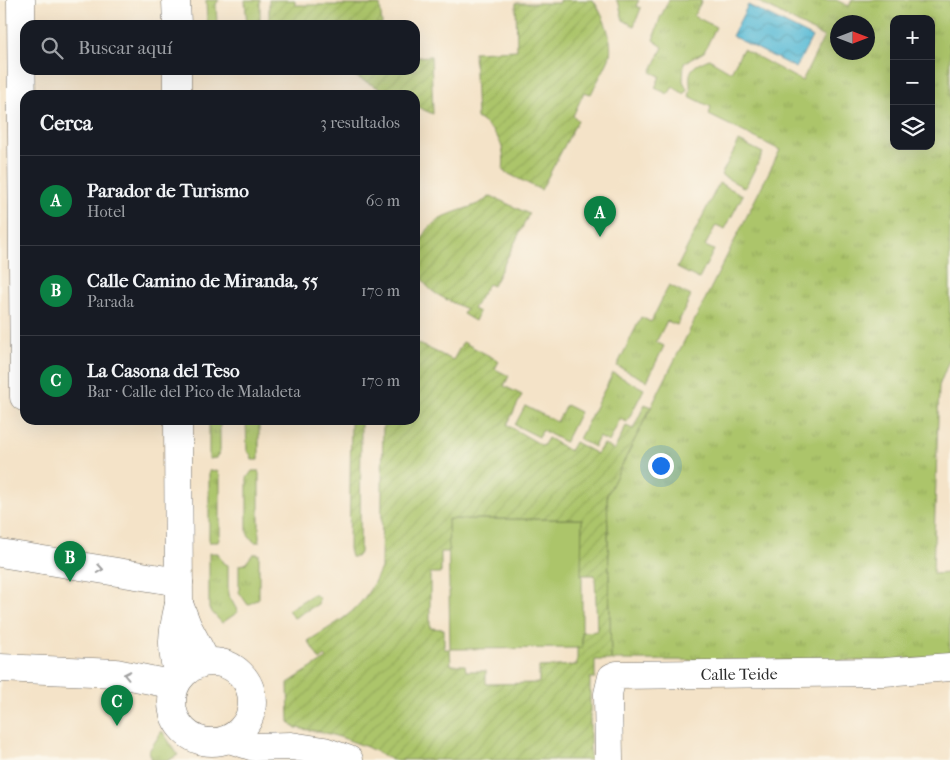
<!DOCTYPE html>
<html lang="es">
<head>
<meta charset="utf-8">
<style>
	body { margin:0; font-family:"IM FELL French Canon",serif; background:#242831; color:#f1f3f6 }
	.controls { position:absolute; right:15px; top:15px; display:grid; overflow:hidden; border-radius:10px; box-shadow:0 5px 20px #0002 }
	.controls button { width:45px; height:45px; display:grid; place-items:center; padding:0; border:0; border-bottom:1px solid #363941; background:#171b24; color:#f1f3f6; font:25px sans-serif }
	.compass { position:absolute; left:830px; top:15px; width:45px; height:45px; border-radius:50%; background:#171b24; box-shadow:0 5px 20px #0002; rotate:90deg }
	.you { position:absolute; left:660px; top:465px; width:18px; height:18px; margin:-12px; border:4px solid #fff; border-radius:50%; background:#1a73e8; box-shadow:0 0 0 8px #1a73e833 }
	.badge { display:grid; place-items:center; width:32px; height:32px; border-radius:50%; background:#0b8043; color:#fff; font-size:16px; font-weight:700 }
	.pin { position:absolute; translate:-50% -41px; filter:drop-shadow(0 1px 2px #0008) }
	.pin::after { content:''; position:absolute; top:26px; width:18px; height:15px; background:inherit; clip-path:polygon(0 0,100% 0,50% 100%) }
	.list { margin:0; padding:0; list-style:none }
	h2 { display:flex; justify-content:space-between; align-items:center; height:65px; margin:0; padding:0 20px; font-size:21px }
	h2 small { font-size:16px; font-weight:400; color:#9ea1a6 }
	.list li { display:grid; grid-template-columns:32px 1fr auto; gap:15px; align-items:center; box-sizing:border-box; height:90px; padding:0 20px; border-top:1px solid #363941 }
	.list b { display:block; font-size:19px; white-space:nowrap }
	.list p { margin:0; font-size:16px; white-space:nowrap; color:#9ea1a6 }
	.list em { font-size:16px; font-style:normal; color:#9ea1a6 }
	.icon { flex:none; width:28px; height:28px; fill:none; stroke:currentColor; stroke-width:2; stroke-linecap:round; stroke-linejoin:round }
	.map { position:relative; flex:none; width:950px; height:760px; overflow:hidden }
	.search { position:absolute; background:#171b24; box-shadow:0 5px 20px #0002; left:20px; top:20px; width:400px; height:55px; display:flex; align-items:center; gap:12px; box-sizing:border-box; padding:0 18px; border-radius:15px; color:#9ea1a6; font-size:19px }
	.panel { position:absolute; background:#171b24; box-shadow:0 5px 20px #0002; left:20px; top:90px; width:400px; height:335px; border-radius:15px }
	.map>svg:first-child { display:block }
</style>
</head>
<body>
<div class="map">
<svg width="950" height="760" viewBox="0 0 950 760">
	<defs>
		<pattern id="grass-tufts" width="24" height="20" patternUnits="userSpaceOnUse" patternTransform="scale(1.25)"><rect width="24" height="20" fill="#acc56a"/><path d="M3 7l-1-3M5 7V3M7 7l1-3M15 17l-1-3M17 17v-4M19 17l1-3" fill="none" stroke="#94a95c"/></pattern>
		<pattern id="garden-furrows" width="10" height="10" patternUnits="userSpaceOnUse" patternTransform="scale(1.25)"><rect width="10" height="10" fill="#acc56a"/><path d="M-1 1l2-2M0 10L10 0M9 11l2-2" fill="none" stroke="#94a95c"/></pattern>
		<pattern id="water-waves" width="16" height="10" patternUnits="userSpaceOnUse" patternTransform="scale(1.25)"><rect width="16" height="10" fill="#57bad5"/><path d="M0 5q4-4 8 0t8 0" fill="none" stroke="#4897ad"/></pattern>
	</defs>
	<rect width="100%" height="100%" fill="#fbf7ec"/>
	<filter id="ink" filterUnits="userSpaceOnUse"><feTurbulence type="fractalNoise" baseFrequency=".02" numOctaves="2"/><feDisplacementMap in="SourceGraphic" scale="10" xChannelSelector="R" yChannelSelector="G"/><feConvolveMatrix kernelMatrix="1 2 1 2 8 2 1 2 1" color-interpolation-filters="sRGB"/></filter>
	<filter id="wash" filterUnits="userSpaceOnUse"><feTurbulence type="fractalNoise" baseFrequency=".0096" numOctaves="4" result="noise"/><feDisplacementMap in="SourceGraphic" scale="20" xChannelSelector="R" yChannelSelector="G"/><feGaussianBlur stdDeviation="1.12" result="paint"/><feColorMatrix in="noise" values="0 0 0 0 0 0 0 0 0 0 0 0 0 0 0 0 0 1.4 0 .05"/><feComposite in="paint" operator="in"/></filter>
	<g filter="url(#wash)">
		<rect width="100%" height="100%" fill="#f4e3c8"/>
		<g fill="url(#grass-tufts)" stroke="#6c784a" fill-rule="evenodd">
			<path d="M 206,0 L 219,0 L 216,4 L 217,25 L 207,25 Z"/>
			<path d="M 245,0 L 260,0 L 260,25 L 247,25 Z"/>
			<path d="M 616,0 L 639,0 L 636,6 L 641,8 L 634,26 L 623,20 L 619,4 Z"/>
			<path d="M 669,0 L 702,0 L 694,16 L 716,27 L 704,52 L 684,63 L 683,81 L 687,89 L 684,94 L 673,87 L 668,94 L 655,88 L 660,76 L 651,72 L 663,47 L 653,40 L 660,18 Z"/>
			<path d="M 755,0 L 836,0 L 849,6 L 852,0 L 950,0 L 950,358 L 939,386 L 933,574 L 950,573 L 950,656 L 894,661 L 611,660 L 607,495 L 780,150 L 709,115 L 711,107 L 689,96 C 691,91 690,89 690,83 C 688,67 696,65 709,59 L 731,72 L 743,49 L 802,81 L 824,37 ZM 894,19 L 931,19 L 931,146 L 894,146 ZM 838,22 L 868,22 L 868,52 L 838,52 Z"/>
			<path d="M 739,141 L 763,153 L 745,188 L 721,175 Z"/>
			<path d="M 719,183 L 743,195 L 725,229 L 716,225 L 705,246 L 714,250 L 699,279 L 677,268 Z"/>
			<path d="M 669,285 L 691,296 L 677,325 L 667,321 L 656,342 L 664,346 L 647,381 L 617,366 L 641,317 L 651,322 Z"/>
			<path d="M 613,373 L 644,389 L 627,422 L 620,419 L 609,442 L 599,437 L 594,447 L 579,439 Z"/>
			<path d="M 566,405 L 580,412 L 565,442 L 542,430 L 539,437 L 515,425 L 525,406 L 557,422 Z"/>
			<path d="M 209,420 L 220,420 L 220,451 L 216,458 L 209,459 Z"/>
			<path d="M 246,420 L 259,420 L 259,460 L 252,460 L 251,455 L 247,451 Z"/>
			<path d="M 217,470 L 220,477 L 220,535 L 218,542 L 209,542 L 209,471 Z"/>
			<path d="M 252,471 L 259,471 L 259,542 L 254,542 L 247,533 L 247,478 Z"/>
			<path d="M 209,553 L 218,553 L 223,563 L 228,565 L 228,594 L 238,612 L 222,623 L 209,609 Z"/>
			<path d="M 253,554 L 259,554 L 259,598 L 248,605 L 239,592 L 239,565 L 245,564 Z"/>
			<path d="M 312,595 L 316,595 L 319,598 L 318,604 L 294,618 L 288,610 Z"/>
			<path d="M 162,731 L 178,755 L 169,760 L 152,760 L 149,751 Z"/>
		</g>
		<path fill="#acc56a" stroke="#6c784a" d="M 448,519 L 582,519 L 582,648 L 450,649 Z"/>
		<g fill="url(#garden-furrows)" stroke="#6c784a" fill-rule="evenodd">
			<path d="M 269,0 L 295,0 L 295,5 L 380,5 L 382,25 L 269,25 Z"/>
			<path d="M 559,0 L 593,0 C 603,14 615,42 609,59 C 604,71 596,83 591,94 L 584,92 L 573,116 L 578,120 L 541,190 L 503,171 C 506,145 498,132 477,118 L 474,52 L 517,50 L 516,3 L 559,3 Z"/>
			<path d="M 431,56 L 433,114 L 415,106 L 415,95 L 393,95 L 342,70 L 415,70 L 415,57 Z"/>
			<path d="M 491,196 L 529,214 L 493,286 L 488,284 L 473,309 L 479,312 L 475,321 L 463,314 L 466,309 C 456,304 444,299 435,293 C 408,275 414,232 442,218 C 458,209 476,208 491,196 Z"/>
			<path d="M 415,342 L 453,360 L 463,342 L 499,361 L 495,369 L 509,376 L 504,386 L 522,395 L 507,425 L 543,446 L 548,438 L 570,451 L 575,442 L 597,454 L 603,444 L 614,450 L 626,426 L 633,429 L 645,404 L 651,407 L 607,495 L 611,660 L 595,660 L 595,678 L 590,678 L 590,760 L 392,760 L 367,747 L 343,738 L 322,732 L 296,728 L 289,722 L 288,683 L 327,658 L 325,656 L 320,660 L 308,641 C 346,617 362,611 381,568 L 383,420 L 415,420 ZM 448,519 L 582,519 L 581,575 L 595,575 L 597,631 L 582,632 L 582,648 L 577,648 L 577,665 L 539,667 L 539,683 L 486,684 L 486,671 L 466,671 L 465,665 L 451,665 L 450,649 L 444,649 L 444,629 L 430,628 L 430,573 L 441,573 L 441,552 L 449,552 Z"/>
			<path d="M 351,420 L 361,420 L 360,553 L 357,557 L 351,557 L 349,549 Z"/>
		</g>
		<path fill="url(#water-waves)" stroke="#417280" d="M 748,5 L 812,37 L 796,68 L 732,36 Z"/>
	</g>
	<g filter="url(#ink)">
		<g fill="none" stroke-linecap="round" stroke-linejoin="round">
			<defs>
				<g id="minor">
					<path d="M 21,0 L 24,397"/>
					<path d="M 176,0 L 177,25"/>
					<path d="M 177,95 L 177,70"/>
					<path d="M 178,420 L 179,604 C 172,633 170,650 179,678"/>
					<path d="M 0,553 L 179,582"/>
					<path d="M 179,604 L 187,625 L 206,661"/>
					<circle cx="212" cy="702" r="40"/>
					<path d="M 0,668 L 116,673 L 175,685"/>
					<path d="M 229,739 L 254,747 L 291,746 L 324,751 L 349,760"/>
					<path id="s1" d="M 609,760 L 608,694 L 612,677 L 617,675 L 884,672 L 950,667"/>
				</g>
			</defs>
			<use href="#minor" stroke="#716b62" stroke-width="29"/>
			<use href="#minor" stroke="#fff" stroke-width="28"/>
		</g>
		<defs><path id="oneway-chevron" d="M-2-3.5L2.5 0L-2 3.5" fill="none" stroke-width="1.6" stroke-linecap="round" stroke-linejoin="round" transform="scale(1.25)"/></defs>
		<g stroke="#a0a0a0">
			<use href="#oneway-chevron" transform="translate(100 569) rotate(9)"/>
			<use href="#oneway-chevron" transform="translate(127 675) rotate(-168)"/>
		</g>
	</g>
	<g text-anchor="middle" stroke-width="4" stroke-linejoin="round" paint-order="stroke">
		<g font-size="16" fill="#2b2b2b" stroke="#fbf7ec">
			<text dy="6" stroke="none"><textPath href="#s1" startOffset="211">Calle Teide</textPath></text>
		</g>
	</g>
</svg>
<div class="controls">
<button>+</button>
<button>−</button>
<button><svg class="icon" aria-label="layers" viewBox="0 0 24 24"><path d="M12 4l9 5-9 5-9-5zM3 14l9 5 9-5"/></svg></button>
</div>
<svg class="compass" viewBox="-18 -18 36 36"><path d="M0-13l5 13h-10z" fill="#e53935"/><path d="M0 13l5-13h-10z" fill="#9ea1a6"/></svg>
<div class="you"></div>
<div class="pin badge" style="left:600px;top:237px">A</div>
<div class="pin badge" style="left:70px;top:582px">B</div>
<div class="pin badge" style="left:117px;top:726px">C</div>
<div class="search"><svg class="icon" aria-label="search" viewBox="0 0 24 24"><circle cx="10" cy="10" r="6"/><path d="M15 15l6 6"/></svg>Buscar aquí</div>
<section class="panel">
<h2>Cerca<small>3 resultados</small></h2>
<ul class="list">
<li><span class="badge">A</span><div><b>Parador de Turismo</b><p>Hotel</p></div><em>60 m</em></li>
<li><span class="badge">B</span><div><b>Calle Camino de Miranda, 55</b><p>Parada</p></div><em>170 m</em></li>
<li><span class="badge">C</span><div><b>La Casona del Teso</b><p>Bar · Calle del Pico de Maladeta</p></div><em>170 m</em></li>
</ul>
</section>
</div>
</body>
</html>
